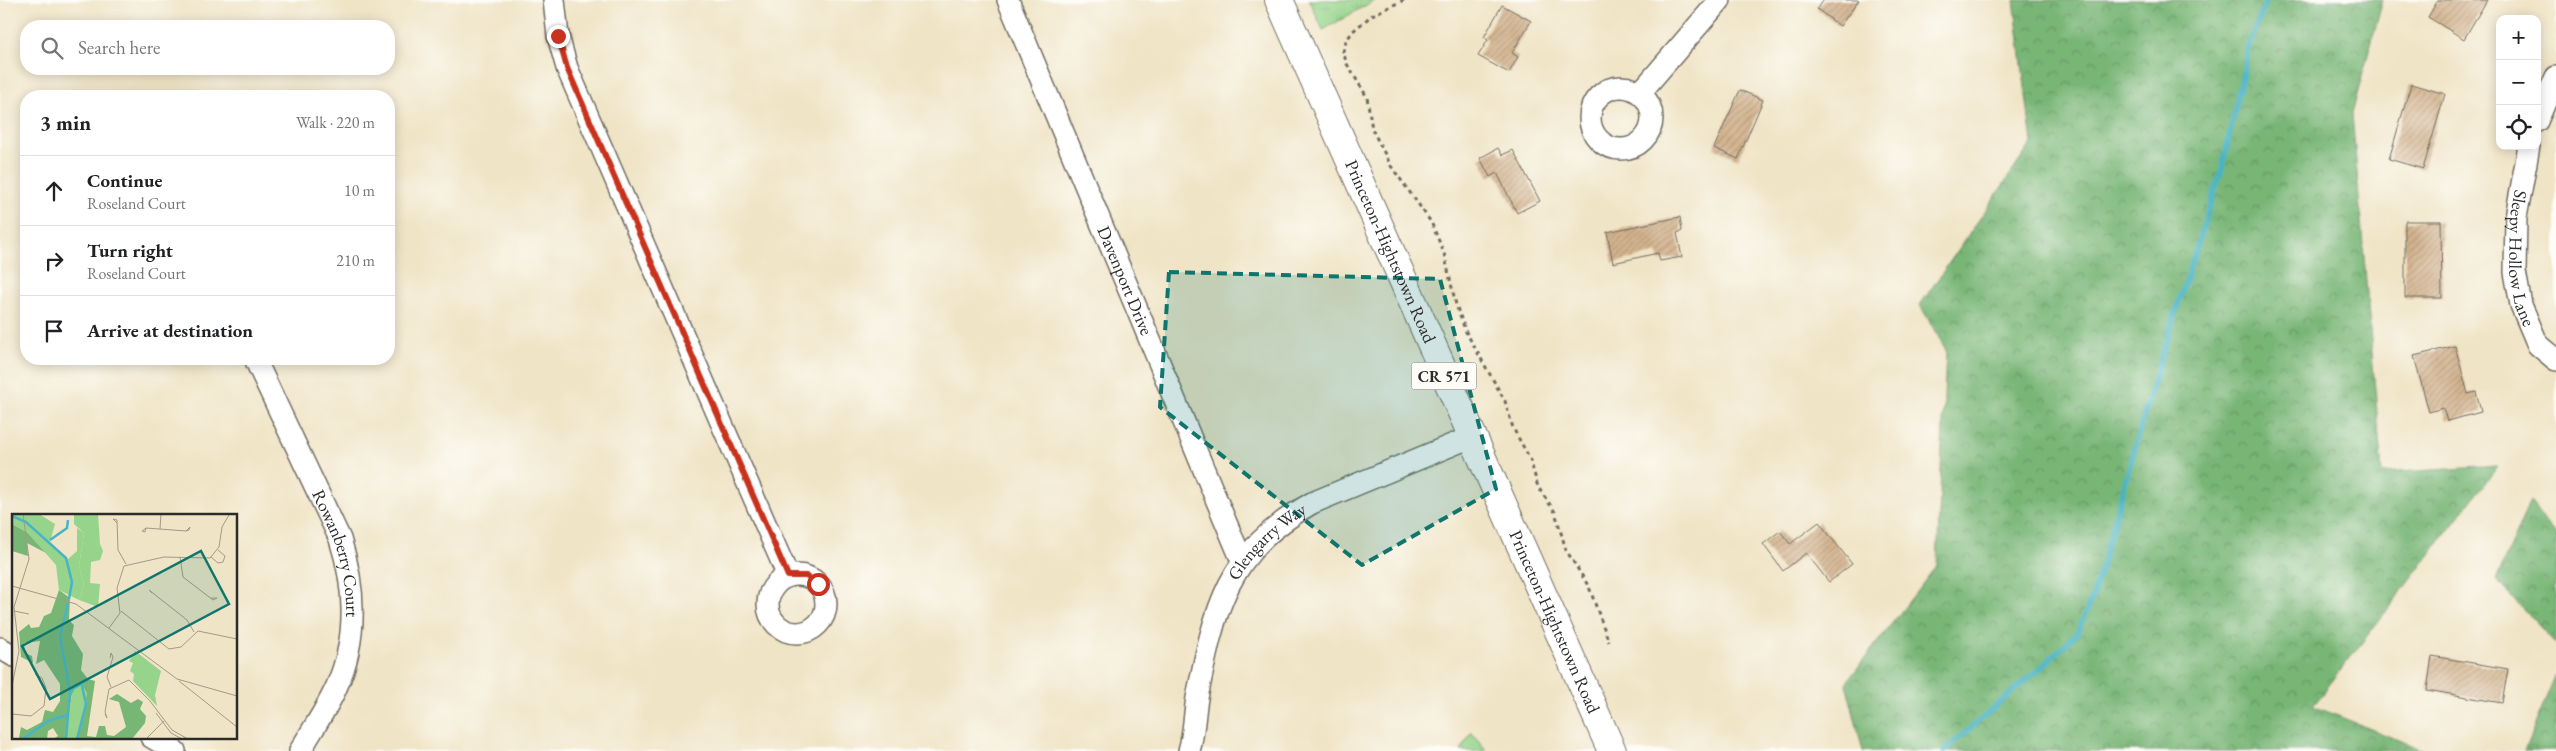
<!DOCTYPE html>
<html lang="en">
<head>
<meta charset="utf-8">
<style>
	body { margin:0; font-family:"EB Garamond",serif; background:#f6f6f6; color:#202124 }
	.controls { position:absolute; right:15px; top:15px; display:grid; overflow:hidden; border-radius:10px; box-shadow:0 2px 12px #0003 }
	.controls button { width:45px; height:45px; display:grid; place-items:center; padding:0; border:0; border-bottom:1px solid #e0e0e0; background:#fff; color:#202124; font:25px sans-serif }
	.stop { position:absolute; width:15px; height:15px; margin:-11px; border:4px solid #c8321e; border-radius:50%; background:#fff }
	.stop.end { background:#c8321e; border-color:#fff; box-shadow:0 1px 5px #0008 }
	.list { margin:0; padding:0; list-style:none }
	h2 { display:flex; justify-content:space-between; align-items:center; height:65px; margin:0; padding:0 20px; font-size:21px }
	h2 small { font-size:16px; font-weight:400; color:#757577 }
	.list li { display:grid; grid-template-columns:32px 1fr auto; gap:15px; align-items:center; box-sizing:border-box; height:70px; padding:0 20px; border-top:1px solid #e0e0e0 }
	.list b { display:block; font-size:19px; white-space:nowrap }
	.list p { margin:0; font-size:16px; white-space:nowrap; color:#757577 }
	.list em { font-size:16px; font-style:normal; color:#757577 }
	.icon { flex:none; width:28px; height:28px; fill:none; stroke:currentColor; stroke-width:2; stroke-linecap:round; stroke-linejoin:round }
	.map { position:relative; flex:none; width:2556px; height:751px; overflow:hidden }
	.search { position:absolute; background:#fff; box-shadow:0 2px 12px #0003; left:20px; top:20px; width:375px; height:55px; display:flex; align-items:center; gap:12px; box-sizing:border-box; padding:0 18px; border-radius:20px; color:#757577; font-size:19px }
	.panel { position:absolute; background:#fff; box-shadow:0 2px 12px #0003; left:20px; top:90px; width:375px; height:275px; border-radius:20px }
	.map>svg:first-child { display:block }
</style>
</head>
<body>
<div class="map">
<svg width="2556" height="751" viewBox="0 0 2556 751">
	<defs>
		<pattern id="grass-tufts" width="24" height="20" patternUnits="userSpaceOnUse" patternTransform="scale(1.25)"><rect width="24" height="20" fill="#95d48a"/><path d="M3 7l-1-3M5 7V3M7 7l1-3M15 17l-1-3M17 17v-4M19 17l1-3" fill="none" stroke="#81b677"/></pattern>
		<pattern id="forest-crowns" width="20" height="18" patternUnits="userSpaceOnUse" patternTransform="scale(1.25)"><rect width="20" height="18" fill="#78b676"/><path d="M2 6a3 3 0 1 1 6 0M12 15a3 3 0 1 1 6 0" fill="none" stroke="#639461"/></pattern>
		<pattern id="building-hatch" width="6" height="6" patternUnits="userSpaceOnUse" patternTransform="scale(1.25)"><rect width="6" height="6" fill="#d4b48f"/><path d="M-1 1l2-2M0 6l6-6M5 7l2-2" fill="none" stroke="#ac9375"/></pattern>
	</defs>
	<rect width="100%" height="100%" fill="#fdfcf7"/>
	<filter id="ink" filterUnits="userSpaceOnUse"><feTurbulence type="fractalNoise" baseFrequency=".02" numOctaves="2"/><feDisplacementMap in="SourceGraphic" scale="10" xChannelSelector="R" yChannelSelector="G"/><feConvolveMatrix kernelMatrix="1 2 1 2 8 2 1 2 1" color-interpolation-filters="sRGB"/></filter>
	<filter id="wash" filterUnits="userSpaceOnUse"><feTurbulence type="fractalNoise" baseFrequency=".0096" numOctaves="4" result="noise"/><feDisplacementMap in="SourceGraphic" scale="20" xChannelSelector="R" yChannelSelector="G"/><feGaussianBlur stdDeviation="1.12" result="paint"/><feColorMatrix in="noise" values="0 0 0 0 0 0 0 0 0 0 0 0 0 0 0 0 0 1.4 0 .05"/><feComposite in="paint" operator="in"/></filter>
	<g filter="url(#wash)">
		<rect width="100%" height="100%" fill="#f0e4c6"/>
		<g fill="url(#grass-tufts)" stroke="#60805a">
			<path d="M 1309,0 L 1375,0 L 1323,30 Z"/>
			<path d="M 1471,733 L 1472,733 L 1487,751 L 1461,751 Z"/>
		</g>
		<g fill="url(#forest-crowns)" stroke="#527050">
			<path d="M 2014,0 L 2383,0 L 2352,113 L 2382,473 L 2498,466 L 2313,706 L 2426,751 L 1863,751 L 1846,683 L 1937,565 L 1946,350 L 1920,305 L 2032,143 Z"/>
			<path d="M 2530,501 L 2556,537 L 2556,644 L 2496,580 Z"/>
			<path d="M 2556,674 L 2556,751 L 2524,751 Z"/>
		</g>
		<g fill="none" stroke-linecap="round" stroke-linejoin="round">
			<path stroke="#48b4c5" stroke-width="5.5" d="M 1944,751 L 2045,664 L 2077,633 L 2093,596 L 2155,376 L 2223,165 L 2249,44 L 2267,0"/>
		</g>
		<g id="blocks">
			<g fill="url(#building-hatch)">
				<path d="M 1824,0 L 1859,0 L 1840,26 L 1817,9 Z"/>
				<path d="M 2438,0 L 2487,0 L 2464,39 L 2428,17 Z"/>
				<path d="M 1502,5 L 1531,21 L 1512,53 L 1518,57 L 1509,73 L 1478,56 L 1488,40 L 1484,37 Z"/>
				<path d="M 2411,84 L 2445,94 L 2423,169 L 2389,159 Z"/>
				<path d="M 1740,90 L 1763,100 L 1738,159 L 1714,148 Z"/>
				<path d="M 1498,148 L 1502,155 L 1513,150 L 1540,201 L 1517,213 L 1497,173 L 1490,177 L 1480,158 Z"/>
				<path d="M 1680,217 L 1682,231 L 1677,233 L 1682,257 L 1660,261 L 1658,253 L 1613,263 L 1607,232 Z"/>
				<path d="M 2405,221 L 2441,221 L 2442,298 L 2405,298 Z"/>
				<path d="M 2455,346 L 2468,394 L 2476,392 L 2481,412 L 2447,421 L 2443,408 L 2429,412 L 2414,356 Z"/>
				<path d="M 1819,522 L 1852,564 L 1829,582 L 1806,553 L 1783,571 L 1763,544 L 1780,531 L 1790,544 Z"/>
				<path d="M 2432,656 L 2508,669 L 2502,703 L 2427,690 Z"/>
			</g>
		</g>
	</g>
	<g filter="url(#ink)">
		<use href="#blocks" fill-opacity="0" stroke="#706c61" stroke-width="1"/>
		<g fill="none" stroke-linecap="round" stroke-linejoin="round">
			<defs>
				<g id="minor">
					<path d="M 554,0 L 558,36 L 567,68 L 788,576"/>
					<path id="s1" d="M 1008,0 L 1242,561"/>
					<circle cx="1621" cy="118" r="31"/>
					<path d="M 1640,93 L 1720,0"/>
					<path d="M 2537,121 L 2556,77"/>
					<path id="s2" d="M 2529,146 L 2516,217 L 2515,272 L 2521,305 L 2538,345 L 2556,360"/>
					<path id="s3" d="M 255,359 L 340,539 C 356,589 358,639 336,688 C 326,710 312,730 300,751"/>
					<circle cx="797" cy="604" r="29"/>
					<path d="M 0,648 L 14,656"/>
					<path d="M 151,737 L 175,751"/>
					<path id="s4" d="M 1189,751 C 1194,734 1194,716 1197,698 C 1215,608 1226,552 1312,503 L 1471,437"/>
				</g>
				<g id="primary">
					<path id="s5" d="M 1279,0 L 1612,751"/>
				</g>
			</defs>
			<use href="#minor" stroke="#706c61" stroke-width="24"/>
			<use href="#primary" stroke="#706c61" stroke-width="30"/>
			<path stroke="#706c61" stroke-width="3" stroke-dasharray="4 4" stroke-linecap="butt" d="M 1404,0 L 1372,15 L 1353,31 L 1346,41 L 1343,52 L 1347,64 L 1367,97 L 1372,129 L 1391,166 L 1431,222 L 1444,253 L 1456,305 L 1466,332 L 1505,401 L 1513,428 L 1530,459 L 1538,487 L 1555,512 L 1566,550 L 1589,587 L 1609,642"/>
			<use href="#minor" stroke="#fff" stroke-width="21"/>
			<use href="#primary" stroke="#fff" stroke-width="28"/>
		</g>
	</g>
	<g fill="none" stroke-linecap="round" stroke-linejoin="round" filter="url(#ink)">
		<path stroke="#c8321e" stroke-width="6" d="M 558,36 L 567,68 L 788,576 L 806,576 L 818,584"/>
	</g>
	<path fill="#0f766e" fill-opacity="0.2" stroke="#0f766e" stroke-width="4" stroke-dasharray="10 6" stroke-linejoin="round" d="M 1169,272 L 1440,279 L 1496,489 L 1362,565 L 1160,407 Z"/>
	<g text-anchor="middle" stroke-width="4.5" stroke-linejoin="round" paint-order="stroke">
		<rect fill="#fdfcf7" stroke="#6a6a68" stroke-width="1" x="1411.5" y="362.5" width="65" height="27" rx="4"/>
		<g font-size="16" font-weight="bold" fill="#2b2b2b">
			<text x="1444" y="382">CR 571</text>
		</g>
		<g font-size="18" fill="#2b2b2b" stroke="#fdfcf7">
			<text dy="6" stroke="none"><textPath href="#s5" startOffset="275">Princeton-Hightstown Road</textPath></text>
			<text dy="6" stroke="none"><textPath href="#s2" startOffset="114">Sleepy Hollow Lane</textPath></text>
			<text dy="6" stroke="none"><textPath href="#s1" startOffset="304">Davenport Drive</textPath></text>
			<text dy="6" stroke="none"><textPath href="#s4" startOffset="230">Glengarry Way</textPath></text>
			<text dy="6" stroke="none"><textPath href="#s3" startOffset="212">Rowanberry Court</textPath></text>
			<text dy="6" stroke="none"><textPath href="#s5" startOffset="680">Princeton-Hightstown Road</textPath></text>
		</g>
	</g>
	<g transform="translate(12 514)">
		<rect width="225" height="225" fill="#f0e4c6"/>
		<path d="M 62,0 L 86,0 L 88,30 L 91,37 L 88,46 L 79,48 L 78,69 L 88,70 L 86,93 L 67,86 L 72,71 L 67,52 L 72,19 L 62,10 ZM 123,137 L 149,157 L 143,181 L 145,192 L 121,167 L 122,160 L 118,157 L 121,149 L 117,147 Z" fill="#95d48a"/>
		<path d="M 0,10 L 15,18 L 34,39 L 15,29 L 16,42 L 0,37 ZM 47,76 L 58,84 L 57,106 L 62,111 L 60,122 L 71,140 L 69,156 L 76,165 L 83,167 L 75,222 L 84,223 L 87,212 L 93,212 L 95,221 L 102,222 L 114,213 L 107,188 L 97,185 L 105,180 L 119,189 L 126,185 L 131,188 L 128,195 L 134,202 L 133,209 L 120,225 L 65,225 L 75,187 L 60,180 L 53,225 L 41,225 L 46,222 L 41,214 L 36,217 L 35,225 L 7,224 L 9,213 L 15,216 L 30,208 L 33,196 L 41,198 L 48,187 L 48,170 L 32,146 L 24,150 L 28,127 L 12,129 L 13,139 L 20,142 L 21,149 L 9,143 L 7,118 L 17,110 L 19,114 L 27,113 L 32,102 L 39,99 Z" fill="#78b676"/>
		<path d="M 0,0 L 27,0 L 43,10 L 38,28 L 55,46 L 65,37 L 65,14 L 72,19 L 67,52 L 72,71 L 67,86 L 47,76 L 44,51 L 15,18 L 0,10 ZM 64,172 L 71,172 L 75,179 L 72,203 L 65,225 L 53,225 L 60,180 Z" fill="#95d48a"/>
		<path fill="none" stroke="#48b4c5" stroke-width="2.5" d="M 0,2 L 14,8 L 54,44 L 60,68 L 57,85M 38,26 L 55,14 L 56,6M 59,176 L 76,166M 11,225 L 36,207 L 55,201M 54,225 L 58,177 L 48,123 L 56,89M 65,225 L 74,190 L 70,172"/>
		<path fill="none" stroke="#a19a88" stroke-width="1" d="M 105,9 L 101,5 L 105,6 L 106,36 L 114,50M 134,14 L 130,17 L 133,18 L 134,14 L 174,17 L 178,13 L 177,16 L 174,17M 148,15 L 149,0M 168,43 L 171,63 L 201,86 L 205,84 L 199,84M 199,43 L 206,49 L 211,48 L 213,42 L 206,36M 0,72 L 64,90 L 165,165 L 225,182M 140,79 L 137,76 L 175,106 L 182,118M 2,97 L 17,100M 109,97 L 157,135 L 169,133 L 186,117 L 225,125M 97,114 L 108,99 L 105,74 L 112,52 L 152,43 L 198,44 L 207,33 L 210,13 L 217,1M 98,144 L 99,139 L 101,143 L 95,163 L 99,173M 117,166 L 138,187 L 160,216 L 176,225M 167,167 L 225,213M 0,172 L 7,137 L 2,93 L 17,45 L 11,0M 144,199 L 159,219 L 170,225M 0,200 L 19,202 L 32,192 L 34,174 L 30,164 L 23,160M 93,200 L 95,204 L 93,198 L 97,175 L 117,166M 134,225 L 152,207"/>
		<path fill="#0f766e" fill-opacity="0.15" stroke="#0f766e" stroke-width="2.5" d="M 189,37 L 217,90 L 38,185 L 10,132 Z"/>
		<rect width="225" height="225" fill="none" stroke="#2b2b2b" stroke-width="2.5"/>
	</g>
</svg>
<div class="controls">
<button>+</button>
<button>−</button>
<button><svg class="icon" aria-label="locate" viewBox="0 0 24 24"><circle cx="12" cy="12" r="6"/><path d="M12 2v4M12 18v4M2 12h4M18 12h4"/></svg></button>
</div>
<div class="stop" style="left:818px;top:584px"></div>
<div class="stop end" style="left:558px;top:36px"></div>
<div class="search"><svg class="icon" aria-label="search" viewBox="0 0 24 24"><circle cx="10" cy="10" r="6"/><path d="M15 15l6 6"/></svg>Search here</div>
<section class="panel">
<h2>3 min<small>Walk · 220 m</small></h2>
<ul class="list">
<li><svg class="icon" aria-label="ahead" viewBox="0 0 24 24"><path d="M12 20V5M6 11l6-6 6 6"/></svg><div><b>Continue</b><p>Roseland Court</p></div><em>10 m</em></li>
<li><svg class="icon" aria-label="right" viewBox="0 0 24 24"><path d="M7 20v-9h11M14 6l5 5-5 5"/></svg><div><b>Turn right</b><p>Roseland Court</p></div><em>210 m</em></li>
<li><svg class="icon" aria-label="arrive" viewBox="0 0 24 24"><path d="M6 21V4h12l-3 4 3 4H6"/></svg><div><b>Arrive at destination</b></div></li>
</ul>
</section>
</div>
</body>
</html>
